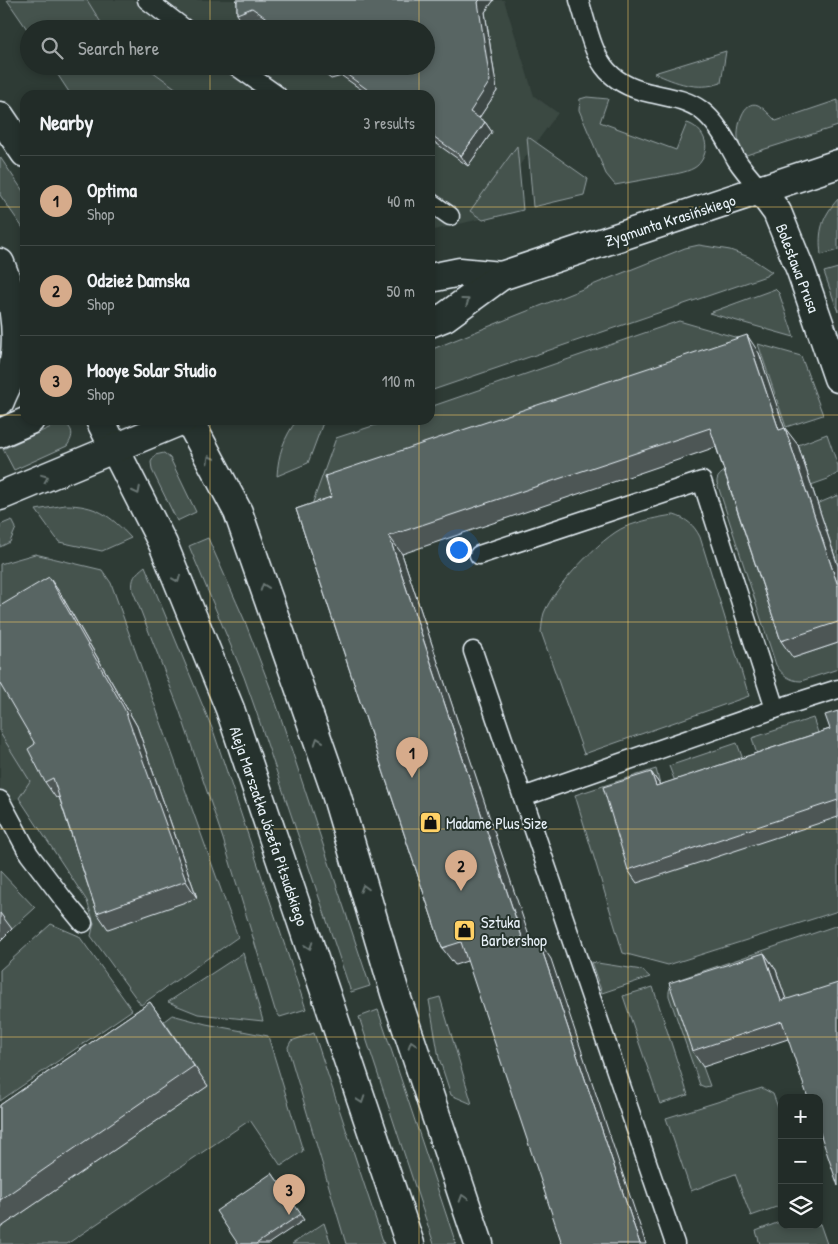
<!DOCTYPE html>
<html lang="en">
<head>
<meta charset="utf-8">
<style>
	body { margin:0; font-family:"Patrick Hand",sans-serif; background:#2a3430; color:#f1f3f6 }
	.controls { position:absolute; right:15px; bottom:15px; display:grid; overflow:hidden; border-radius:10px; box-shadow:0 2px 8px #0003 }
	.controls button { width:45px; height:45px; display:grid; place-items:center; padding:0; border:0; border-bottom:1px solid #3f4845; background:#222c28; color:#f1f3f6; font:25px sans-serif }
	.you { position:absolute; left:458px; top:549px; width:18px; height:18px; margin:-12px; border:4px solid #fff; border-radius:50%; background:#1a73e8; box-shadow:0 0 0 8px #1a73e833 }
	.badge { display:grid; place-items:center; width:32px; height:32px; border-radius:50%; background:#d6ab8b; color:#111; font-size:16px; font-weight:700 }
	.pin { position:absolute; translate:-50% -41px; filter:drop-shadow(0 1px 2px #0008) }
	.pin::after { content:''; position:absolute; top:26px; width:18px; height:15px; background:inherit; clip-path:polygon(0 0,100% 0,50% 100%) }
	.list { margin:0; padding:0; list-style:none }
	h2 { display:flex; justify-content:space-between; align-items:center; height:65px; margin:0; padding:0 20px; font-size:21px }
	h2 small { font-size:16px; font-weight:400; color:#a2a7a8 }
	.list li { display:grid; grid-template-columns:32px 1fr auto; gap:15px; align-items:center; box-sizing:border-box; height:90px; padding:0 20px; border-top:1px solid #3f4845 }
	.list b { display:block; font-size:19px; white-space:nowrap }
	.list p { margin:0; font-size:16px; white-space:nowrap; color:#a2a7a8 }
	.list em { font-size:16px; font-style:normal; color:#a2a7a8 }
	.icon { flex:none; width:28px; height:28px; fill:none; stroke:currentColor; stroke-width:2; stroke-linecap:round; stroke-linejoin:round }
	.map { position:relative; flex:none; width:838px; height:1244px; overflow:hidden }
	.search { position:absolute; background:#222c28; box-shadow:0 2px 8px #0003; left:20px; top:20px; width:415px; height:55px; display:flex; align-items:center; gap:12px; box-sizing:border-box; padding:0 18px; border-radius:28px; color:#a2a7a8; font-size:19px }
	.panel { position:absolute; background:#222c28; box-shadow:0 2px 8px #0003; left:20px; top:90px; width:415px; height:335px; border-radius:15px }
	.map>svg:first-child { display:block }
</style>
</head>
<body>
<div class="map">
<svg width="838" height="1244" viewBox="0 0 838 1244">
	<rect width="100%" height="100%" fill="#2e3b35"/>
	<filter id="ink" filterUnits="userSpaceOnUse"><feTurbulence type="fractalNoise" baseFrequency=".02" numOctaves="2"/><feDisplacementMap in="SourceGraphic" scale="10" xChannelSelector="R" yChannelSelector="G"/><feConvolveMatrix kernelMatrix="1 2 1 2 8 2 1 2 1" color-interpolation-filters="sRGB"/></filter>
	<g filter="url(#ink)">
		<g fill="#3b4843">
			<path d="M 87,0 L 504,0 L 534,96 L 558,113 L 480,219 L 430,231 L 430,95 L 185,95 L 145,66 L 426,66 L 426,29 L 105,29 Z"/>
			<path d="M 0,733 L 31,781 L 19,798 L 0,805 Z"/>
		</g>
		<g fill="#45524e" stroke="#96a2a3">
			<path d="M 7,0 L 87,0 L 105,29 L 29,29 L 29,32 Z"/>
			<path d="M 726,51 L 721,83 C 697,91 676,83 654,73 Z"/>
			<path d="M 52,66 L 145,66 L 185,95 L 71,95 Z"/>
			<path d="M 587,97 L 608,99 L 600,122 L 676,150 L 687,123 C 695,125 703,133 705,141 C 708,150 702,164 694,168 C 685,173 674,174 664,176 C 648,179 631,182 615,185 L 606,174 L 579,110 L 580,99 Z"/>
			<path d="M 838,100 L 838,126 L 743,156 C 741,150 739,144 738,137 C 737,127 743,99 758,105 C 764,108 771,116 776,121 Z"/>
			<path d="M 527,136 L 588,179 L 584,195 L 533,207 Z"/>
			<path d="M 517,146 L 523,210 L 483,220 L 470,211 Z"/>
			<path d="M 0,157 L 25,194 L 25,231 L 0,195 Z"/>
			<path d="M 838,199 L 838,250 L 821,255 C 818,231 822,217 838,199 Z"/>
			<path d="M 699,245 L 730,250 L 749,257 L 772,272 L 766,276 L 430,391 L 430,350 L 685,248 Z"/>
			<path d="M 838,268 L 838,312 L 824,272 Z"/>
			<path d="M 775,289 L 779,293 L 794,337 L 709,313 Z"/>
			<path d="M 679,321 L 745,340 L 333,508 L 308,516 L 336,438 L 391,420 L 430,420 L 430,407 Z"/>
			<path d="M 758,344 L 801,356 L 823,415 L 786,427 Z"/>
			<path d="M 297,420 L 324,420 L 308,463 L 277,476 C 278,455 284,437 297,420 Z"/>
			<path d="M 62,422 C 74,428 74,436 67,446 L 14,470 L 3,449 Z"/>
			<path d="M 827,434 L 838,466 L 838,473 L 828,479 L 811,485 L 798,445 Z"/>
			<path d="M 164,453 L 170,458 L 196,512 L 177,521 L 152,470 L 151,462 L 155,455 Z"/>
			<path d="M 730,468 L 793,658 L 838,643 L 838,669 L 801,681 C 789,681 782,674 776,665 L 717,483 C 716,475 724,472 730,468 Z"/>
			<path d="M 838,495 L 838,568 L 817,504 Z"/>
			<path d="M 65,505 C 96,505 110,515 131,538 L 102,551 L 59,542 L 36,510 Z"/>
			<path d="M 674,515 C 687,519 694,525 700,537 L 749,696 L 584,754 L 541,632 C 542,626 542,619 544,613 C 554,588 601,537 625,527 C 641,521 658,517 674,515 Z"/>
			<path d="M 12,520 L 16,528 L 10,542 L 0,547 L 0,525 Z"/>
			<path d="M 208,538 L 244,619 L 275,700 L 370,986 L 351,992 L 256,711 L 244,677 L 189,546 Z"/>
			<path d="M 35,554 L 102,570 L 111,583 L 238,937 L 141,1005 L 91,936 L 94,923 L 87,901 L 19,798 L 30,781 L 0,733 L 0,564 Z"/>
			<path d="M 145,566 L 214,733 L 306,1009 L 280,1017 L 275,1010 L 223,839 L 179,709 L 133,591 C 131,578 135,574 145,566 Z"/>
			<path d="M 813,718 L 823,747 L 760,765 L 752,738 Z"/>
			<path d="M 737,743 L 747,770 L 680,795 L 669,766 Z"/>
			<path d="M 656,769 L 660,785 L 838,817 L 838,911 L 668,965 L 623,953 L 575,795 Z"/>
			<path d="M 0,871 L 35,908 L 12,929 L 0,917 Z"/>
			<path d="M 51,924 L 79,936 L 132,1010 L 0,1101 L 0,970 Z"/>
			<path d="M 838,925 L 838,1002 L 703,1067 L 710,1086 L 705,1087 L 700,1085 L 669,996 C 668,987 673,983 680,979 Z"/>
			<path d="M 243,953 L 263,1021 L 198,1014 L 168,1002 Z"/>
			<path d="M 591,962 L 642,970 L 650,977 L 602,993 Z"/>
			<path d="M 653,987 L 688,1095 L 660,1104 L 623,996 Z"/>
			<path d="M 440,997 L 472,1104 L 451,1095 L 439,1058 L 429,1000 Z"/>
			<path d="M 378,1010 L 456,1244 L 434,1244 L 359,1017 Z"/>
			<path d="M 172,1015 L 206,1024 L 268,1036 L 303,1151 L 281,1166 L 250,1120 L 67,1244 L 0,1244 L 0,1228 L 208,1086 L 164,1021 Z"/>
			<path d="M 314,1033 L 384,1244 L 346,1244 L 289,1052 L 288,1047 L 291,1041 Z"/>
			<path d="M 762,1088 L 773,1094 L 782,1118 L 782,1205 L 751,1216 L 735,1174 L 691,1191 L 666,1118 Z"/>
			<path d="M 782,1221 L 782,1225 L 819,1225 L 819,1221 L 827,1244 L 760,1244 L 756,1231 Z"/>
			<path d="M 324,1223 L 331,1244 L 292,1244 Z"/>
		</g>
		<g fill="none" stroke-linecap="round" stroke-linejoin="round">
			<defs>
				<g id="lane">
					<path d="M 147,0 L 185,29"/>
					<path d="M 579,0 C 594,47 595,81 650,93 C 668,97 686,99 701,110 C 718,123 726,141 736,159 C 743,170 752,180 760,189"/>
					<path d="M 236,66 L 277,95"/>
					<path d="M 430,202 L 450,216"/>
					<path d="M 479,555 L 702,481 L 775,709"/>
					<path d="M 473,651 L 675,1244"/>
					<path d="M 523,797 L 775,709 L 838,689"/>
					<path d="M 0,800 L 29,854 L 64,900 L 83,923"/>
				</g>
				<path id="street" d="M 760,189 L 777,212 L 801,271 L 838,378"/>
				<g id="secondary">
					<path d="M 0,116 L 25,153"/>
					<path d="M 0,263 C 14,298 21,338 11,376 C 8,384 3,393 0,401"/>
					<path d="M 430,278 L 460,272 L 501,276"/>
					<path d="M 430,323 L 445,317 L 501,276 L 838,164"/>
					<path d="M 100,420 L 163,544 L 230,709 L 410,1244"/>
					<path d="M 189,420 L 238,512 L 334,787 L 395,993 L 479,1244"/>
					<path d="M 0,433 L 30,420"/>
					<path d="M 0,496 L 183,420"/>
				</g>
			</defs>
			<use href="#lane" stroke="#e8f1f8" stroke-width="21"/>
			<use href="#street" stroke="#e8f1f8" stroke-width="31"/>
			<use href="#secondary" stroke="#e8f1f8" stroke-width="31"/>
			<use href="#lane" stroke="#26332d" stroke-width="18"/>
			<use href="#street" stroke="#26332d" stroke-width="28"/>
			<use href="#secondary" stroke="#26332d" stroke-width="28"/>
		</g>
		<g fill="#4d5755" stroke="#e8f1f8">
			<path d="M 235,0 L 494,0 L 485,12 L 497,91 L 479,118 L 485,122 L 492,132 L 468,166 L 430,139 L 430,95 L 369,95 L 342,76 L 331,79 L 315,66 L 426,66 L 426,29 L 275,29 L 259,18 L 243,24 L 237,14 L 237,2 Z"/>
			<path d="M 759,353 L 784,428 L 798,445 L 838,566 L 838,643 L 793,658 L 781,641 L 716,447 L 402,554 L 531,944 L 551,959 L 467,961 L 455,965 L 442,948 L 296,509 Z"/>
			<path d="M 60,593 L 137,726 L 197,898 L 108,929 L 97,913 L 59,797 L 56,798 L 45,782 Z"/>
			<path d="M 838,711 L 838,817 L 637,883 L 628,870 L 651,772 L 660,785 L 830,729 Z"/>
			<path d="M 0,913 L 12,929 L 0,941 Z"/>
			<path d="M 764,953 L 776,970 L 786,1000 L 788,1039 L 703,1067 L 692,1051 Z"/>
			<path d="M 150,1002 L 208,1086 L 0,1228 L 0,1105 Z"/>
			<path d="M 272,1173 L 304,1220 L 268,1244 L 238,1244 Z"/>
		</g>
		<g fill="#3e4745" stroke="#e8f1f8">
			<path d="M 480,0 L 494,0 L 485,12 L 497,91 L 477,121 L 470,112 L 478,2 Z"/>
			<path d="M 485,122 L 492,132 L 468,166 L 461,156 Z"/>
			<path d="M 747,335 L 759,353 L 791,447 L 779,430 Z"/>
			<path d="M 785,428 L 798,445 L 838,566 L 838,586 Z"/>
			<path d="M 389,536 L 402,554 L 538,963 L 525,946 Z"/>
			<path d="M 49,577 L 60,593 L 137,726 L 197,898 L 186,881 Z"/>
			<path d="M 651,772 L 660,785 L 656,786 Z"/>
			<path d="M 539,941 L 551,959 L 646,1244 L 640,1244 Z"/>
			<path d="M 764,953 L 776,970 L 792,1017 L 781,1001 Z"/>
		</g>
		<g fill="#596563" stroke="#e8f1f8">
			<path d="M 237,0 L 480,0 L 478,2 L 490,81 L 470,112 L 485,122 L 461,156 L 430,134 L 430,95 L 375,95 L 335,66 L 426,66 L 426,29 L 282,29 L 252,8 L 237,14 Z"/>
			<path d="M 320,66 L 335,66 L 324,69 Z"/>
			<path d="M 747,335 L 779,430 L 785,428 L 838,586 L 838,622 L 781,641 L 710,428 L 389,536 L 525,946 L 539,941 L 640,1244 L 562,1244 L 461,942 L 442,948 L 296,509 L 331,497 L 325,476 Z"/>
			<path d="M 49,577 L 125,710 L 186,881 L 97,913 L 53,778 L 45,782 L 28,749 L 35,744 L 0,684 L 0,606 Z"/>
			<path d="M 838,711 L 838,800 L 628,870 L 603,787 L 651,772 L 656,786 L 830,729 L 825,715 Z"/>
			<path d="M 764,953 L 781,1001 L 838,983 L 838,1186 L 819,1130 L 819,1098 L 808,1098 L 782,1021 L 692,1051 L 669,983 Z"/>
			<path d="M 150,1002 L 194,1066 L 0,1200 L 0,1105 Z"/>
			<path d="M 272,1173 L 301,1214 L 256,1244 L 238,1244 L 216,1211 Z"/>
		</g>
		<defs><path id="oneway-chevron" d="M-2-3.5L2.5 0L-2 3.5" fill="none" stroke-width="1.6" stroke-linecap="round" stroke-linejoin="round" transform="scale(1.25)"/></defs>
		<g stroke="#6a7674">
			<use href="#oneway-chevron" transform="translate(466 301) rotate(-36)"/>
			<use href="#oneway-chevron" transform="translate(210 459) rotate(-118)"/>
			<use href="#oneway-chevron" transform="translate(45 478) rotate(-22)"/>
			<use href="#oneway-chevron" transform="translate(137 491) rotate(63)"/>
			<use href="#oneway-chevron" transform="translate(177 579) rotate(68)"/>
			<use href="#oneway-chevron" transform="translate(264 587) rotate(-109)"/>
			<use href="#oneway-chevron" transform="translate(318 741) rotate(-109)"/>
			<use href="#oneway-chevron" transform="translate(364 888) rotate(-106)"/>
			<use href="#oneway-chevron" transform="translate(309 946) rotate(71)"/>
			<use href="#oneway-chevron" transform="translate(412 1044) rotate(-108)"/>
			<use href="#oneway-chevron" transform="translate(361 1100) rotate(71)"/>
			<use href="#oneway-chevron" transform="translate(463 1198) rotate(-108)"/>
		</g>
	</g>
	<path fill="none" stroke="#ffd166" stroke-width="1" stroke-opacity="0.55" d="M 210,0 L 210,29M 419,0 L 419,29M 628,0 L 628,1244M 210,66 L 210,95M 419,66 L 419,95M 0,207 L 25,207M 430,207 L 838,207M 0,415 L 25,415M 430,415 L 838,415M 210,420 L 210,1244M 419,420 L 419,1244M 0,622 L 838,622M 0,829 L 838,829M 0,1037 L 838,1037"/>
	<defs>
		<symbol id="shop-square" viewBox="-11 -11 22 22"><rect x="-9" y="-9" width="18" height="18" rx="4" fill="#ffd166" stroke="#26332d"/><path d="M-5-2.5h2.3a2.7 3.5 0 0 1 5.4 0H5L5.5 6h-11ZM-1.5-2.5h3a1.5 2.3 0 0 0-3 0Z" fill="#111"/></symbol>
	</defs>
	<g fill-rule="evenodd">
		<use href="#shop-square" x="418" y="810" width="25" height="25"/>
		<use href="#shop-square" x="452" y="918" width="25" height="25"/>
	</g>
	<g text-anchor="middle" stroke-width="4" stroke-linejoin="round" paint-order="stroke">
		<g font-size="16" fill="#e8f1f8" stroke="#26332d">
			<text transform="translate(670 220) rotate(-18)" y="6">Zygmunta Krasińskiego</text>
			<text transform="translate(798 268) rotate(69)" y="6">Bolesława Prusa</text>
			<text transform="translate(269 826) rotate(71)" y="6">Aleja Marszałka Józefa Piłsudskiego</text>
		</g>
		<g font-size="16" fill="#e8f1f8" stroke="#26332d" text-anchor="start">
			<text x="446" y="829">Madame Plus Size</text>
			<text x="481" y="928">Sztuka<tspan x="481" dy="18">Barbershop</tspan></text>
		</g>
	</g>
</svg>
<div class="controls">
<button>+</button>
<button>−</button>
<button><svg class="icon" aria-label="layers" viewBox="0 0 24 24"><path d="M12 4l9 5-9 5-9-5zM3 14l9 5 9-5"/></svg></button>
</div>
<div class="you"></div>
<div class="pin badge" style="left:412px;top:778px">1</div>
<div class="pin badge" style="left:461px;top:891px">2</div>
<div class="pin badge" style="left:289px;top:1215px">3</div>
<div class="search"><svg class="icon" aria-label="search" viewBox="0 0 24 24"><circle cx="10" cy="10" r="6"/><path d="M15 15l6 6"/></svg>Search here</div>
<section class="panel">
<h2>Nearby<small>3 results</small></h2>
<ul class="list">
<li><span class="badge">1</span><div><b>Optima</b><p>Shop</p></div><em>40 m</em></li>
<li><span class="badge">2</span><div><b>Odzież Damska</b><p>Shop</p></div><em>50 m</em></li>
<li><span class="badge">3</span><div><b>Mooye Solar Studio</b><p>Shop</p></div><em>110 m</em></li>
</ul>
</section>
</div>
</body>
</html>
